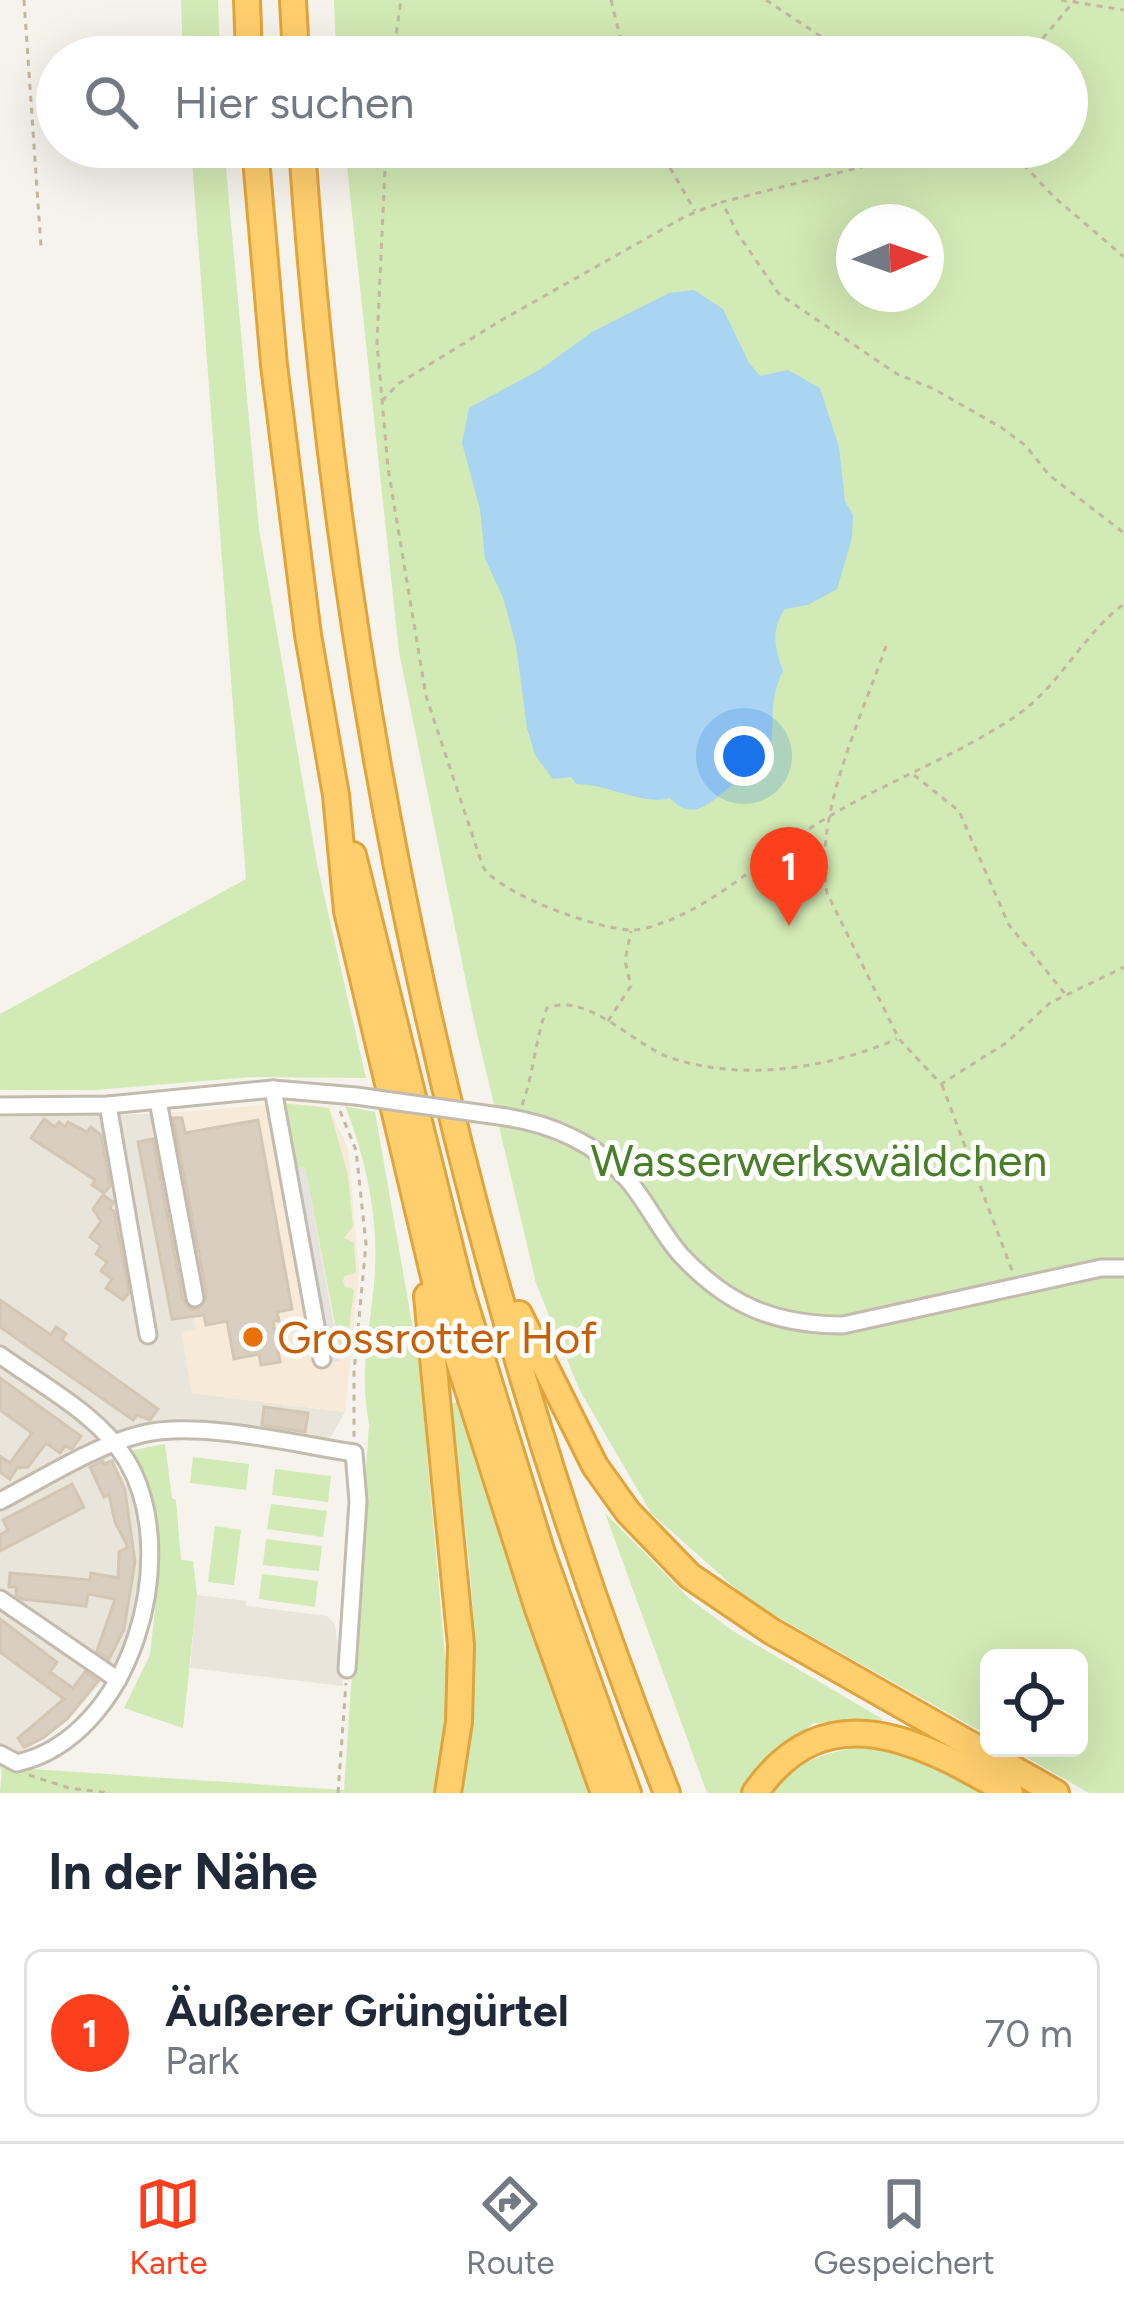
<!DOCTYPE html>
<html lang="de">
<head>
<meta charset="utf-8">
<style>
	body { margin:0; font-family:Figtree,sans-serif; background:#f6f6f7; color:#1f2937 }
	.controls { position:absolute; right:36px; bottom:36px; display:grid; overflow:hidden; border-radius:18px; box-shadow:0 12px 48px #0002 }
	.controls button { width:108px; height:108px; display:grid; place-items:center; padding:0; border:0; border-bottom:3px solid #e0e1e3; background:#fff; color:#1f2937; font:60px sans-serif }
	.compass { position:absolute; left:836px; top:204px; width:108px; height:108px; border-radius:50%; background:#fff; box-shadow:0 12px 48px #0002; rotate:88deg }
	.you { position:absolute; left:744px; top:756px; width:42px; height:42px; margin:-30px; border:9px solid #fff; border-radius:50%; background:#1a73e8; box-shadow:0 0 0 18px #1a73e833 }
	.badge { display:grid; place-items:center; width:78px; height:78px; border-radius:50%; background:#fc3f1d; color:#fff; font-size:39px; font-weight:700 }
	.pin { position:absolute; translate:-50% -99px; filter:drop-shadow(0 3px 6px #0008) }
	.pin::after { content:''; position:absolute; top:63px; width:42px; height:36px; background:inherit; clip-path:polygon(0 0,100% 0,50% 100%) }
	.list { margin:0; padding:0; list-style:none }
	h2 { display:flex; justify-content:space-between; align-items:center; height:156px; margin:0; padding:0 48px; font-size:51px }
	h2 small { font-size:39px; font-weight:400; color:#747a83 }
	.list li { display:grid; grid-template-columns:78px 1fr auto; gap:36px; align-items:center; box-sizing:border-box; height:168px; margin:0 24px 24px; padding:0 24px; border:3px solid #e0e1e3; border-radius:18px }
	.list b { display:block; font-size:45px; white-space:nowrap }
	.list p { margin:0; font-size:39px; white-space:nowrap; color:#747a83 }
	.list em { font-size:39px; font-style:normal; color:#747a83 }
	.icon { flex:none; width:66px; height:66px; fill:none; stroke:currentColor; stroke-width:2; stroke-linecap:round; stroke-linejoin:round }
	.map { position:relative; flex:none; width:1124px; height:1793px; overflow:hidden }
	.search { position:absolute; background:#fff; box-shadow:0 12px 48px #0002; left:36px; right:36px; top:36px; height:132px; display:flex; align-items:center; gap:30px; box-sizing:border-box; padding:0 42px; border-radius:66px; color:#747a83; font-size:45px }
	.sheet { height:348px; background:#fff }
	nav { display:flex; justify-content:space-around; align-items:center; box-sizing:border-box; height:168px; border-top:3px solid #e0e1e3; background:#fff; font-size:33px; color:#747a83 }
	nav a { display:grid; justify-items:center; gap:6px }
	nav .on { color:#fc3f1d }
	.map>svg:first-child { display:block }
</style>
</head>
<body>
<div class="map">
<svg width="1124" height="1793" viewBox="0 0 1124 1793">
	<rect width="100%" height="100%" fill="#f6f3ec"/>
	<g fill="#eae5da">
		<path d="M 155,1114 L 196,1330 L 182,1332 L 192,1393 L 345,1412 L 328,1442 L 190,1424 L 135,1425 L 100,1438 L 131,1491 L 144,1552 L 138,1612 L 119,1658 L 103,1680 L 72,1716 L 0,1770 L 0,1117 Z"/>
		<path d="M 197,1595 L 246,1601 L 246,1606 L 327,1616 L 335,1624 L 343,1686 L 190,1668 Z"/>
	</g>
	<path fill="#f7ead8" d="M 291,1103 L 329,1108 L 348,1148 L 359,1272 L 345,1412 L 192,1393 L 181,1332 L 196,1329 L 155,1114 Z"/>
	<g fill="#d2eab5" fill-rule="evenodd">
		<path d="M 181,0 L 218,0 L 220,57 L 183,57 Z"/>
		<path d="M 334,0 L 1124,0 L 1124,1793 L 1089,1793 L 1010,1748 L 1079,1748 L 1079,1658 L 989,1658 L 989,1736 L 751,1602 L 651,1513 L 579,1389 L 536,1283 L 473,1016 L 399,652 L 345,147 L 1067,147 L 1067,57 L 336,57 ZM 854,222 L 926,222 L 926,294 L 854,294 Z"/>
		<path d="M 191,147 L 224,147 L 259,529 L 317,864 L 366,1078 L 252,1077 L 95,1090 L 0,1090 L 0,1014 L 246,879 Z"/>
		<path d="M 281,1103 L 329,1108 L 348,1175 L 353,1226 L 344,1238 L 354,1243 L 356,1273 L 345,1276 L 343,1280 L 345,1287 L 354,1289 L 346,1353 L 341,1354 L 305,1167 L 294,1169 Z"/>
		<path d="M 345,1106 L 375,1112 L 419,1363 L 447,1679 L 445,1723 L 433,1793 L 0,1793 L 2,1767 L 344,1790 L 369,1425 C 358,1364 372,1327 375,1269 C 378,1214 365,1156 345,1106 Z"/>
		<path d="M 457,1401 L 593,1793 L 459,1793 C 493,1667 463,1532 451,1405 Z"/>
		<path d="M 165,1444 L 172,1498 L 176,1500 L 181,1560 L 193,1561 L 197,1595 L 183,1728 L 124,1708 L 150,1655 L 160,1562 L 149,1491 L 128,1451 Z"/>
		<path d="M 193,1457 L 249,1464 L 246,1490 L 190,1483 Z"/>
		<path d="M 275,1469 L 331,1476 L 328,1502 L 272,1495 Z"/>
		<path d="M 271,1504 L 327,1511 L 323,1537 L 267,1529 Z"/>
		<path d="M 605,1513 L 690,1599 L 733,1631 L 884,1720 L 814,1723 L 779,1748 L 741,1793 L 707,1793 Z"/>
		<path d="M 215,1526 L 241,1530 L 234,1585 L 208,1582 Z"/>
		<path d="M 266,1539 L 322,1546 L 319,1571 L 263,1565 Z"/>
		<path d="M 262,1574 L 318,1581 L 315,1607 L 259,1599 Z"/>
		<path d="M 858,1747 L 910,1753 L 990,1793 L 773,1793 C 795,1761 822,1754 858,1747 Z"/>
	</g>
	<path fill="#e5e3e0" d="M 305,1167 L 340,1361 L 327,1363 L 292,1169 Z"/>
	<path fill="#a9d4f2" d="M 694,290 L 723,309 L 749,363 L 760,376 L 788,370 L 820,388 L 839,447 L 845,501 L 853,515 L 852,538 L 837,589 L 808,605 L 785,609 C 770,631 775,648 783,671 C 765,705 779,733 766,759 C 754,772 740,778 727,789 C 707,806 691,821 670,798 C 642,806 610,784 576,784 L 571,777 L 553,779 L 535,755 L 527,728 L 516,645 L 503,597 L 485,559 L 480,509 L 462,443 L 469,408 L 541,369 L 592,332 L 669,293 Z"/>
	<g fill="#d8cfc1" stroke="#d3c7b4" stroke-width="3">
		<path d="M 173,1118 L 182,1118 L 185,1133 L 258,1120 L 292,1309 L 277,1312 L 279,1321 L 273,1321 L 280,1362 L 261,1365 L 259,1354 L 234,1359 L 227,1321 L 206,1325 L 204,1315 L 172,1319 L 138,1142 L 153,1139 L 183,1300 L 190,1309 L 198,1309 L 207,1296 Z"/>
		<path d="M 44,1119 L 55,1127 L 59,1122 L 65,1127 L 68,1122 L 87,1132 L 91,1127 L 101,1135 L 110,1186 L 104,1193 L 92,1185 L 95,1180 L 31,1138 Z"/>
		<path d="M 103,1195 L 113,1202 L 110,1209 L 114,1211 L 129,1293 L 123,1300 L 106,1288 L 112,1279 L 101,1271 L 107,1262 L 96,1254 L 101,1246 L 90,1237 L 101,1221 L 93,1209 Z"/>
		<path d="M 0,1300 L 51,1335 L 56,1327 L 66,1334 L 62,1340 L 158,1409 L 150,1420 L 137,1415 L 133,1420 L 0,1327 Z"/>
		<path d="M 0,1378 L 81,1436 L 72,1449 L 65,1446 L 60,1453 L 46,1443 L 28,1467 L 17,1468 L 10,1479 L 0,1472 L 0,1456 L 10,1463 L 32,1433 L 0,1410 Z"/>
		<path d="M 264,1407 L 308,1413 L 305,1432 L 262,1425 Z"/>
		<path d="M 103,1461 L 104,1464 L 112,1461 L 125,1490 L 135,1562 L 124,1629 L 109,1659 L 97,1651 L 115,1599 L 88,1594 L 86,1606 L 22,1599 L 16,1595 L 16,1587 L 9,1587 L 10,1573 L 90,1580 L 91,1573 L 118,1578 L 119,1552 L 128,1547 L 115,1522 L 109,1494 L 104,1497 L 90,1467 Z"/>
		<path d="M 72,1484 L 84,1507 L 0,1551 L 0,1535 L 8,1530 L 3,1520 Z"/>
		<path d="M 0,1619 L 57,1662 L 50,1672 L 73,1688 L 85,1672 L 98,1681 L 67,1719 L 43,1738 L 24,1747 L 18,1738 L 64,1699 L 0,1652 Z"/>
	</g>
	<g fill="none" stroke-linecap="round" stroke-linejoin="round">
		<defs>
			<g id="minor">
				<path d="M 273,1089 L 322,1359"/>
				<path d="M 158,1101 L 195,1298"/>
				<path d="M 108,1105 L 148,1335"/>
				<path d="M 0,1106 L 108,1105 L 273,1089 L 356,1096"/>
				<path d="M 506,1117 C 551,1124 596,1143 627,1179 C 647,1202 660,1231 680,1254 C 727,1305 774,1325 843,1325 L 1101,1268 L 1124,1268"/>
				<path d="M 0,1355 C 41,1385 101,1416 127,1461 C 183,1555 132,1737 17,1763 L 0,1754"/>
				<path d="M 0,1501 C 45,1478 93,1446 142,1434 C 198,1420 295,1444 354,1453 L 358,1501 L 347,1669"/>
				<path d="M 0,1599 L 118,1680"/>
			</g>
			<g id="highway">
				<path d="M 247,0 L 249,57"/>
				<path d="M 293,0 L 296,57"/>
				<path d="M 255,147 L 274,365 L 308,635 L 336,795 L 347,911 L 440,1302 L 538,1609 L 604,1793"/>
				<path d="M 302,147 C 340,704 461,1274 667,1793"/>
				<path d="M 353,855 L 461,1291 L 542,1553 L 628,1793"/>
				<path d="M 427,1296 L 461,1645 L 459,1722 L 448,1793"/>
				<path d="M 519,1314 L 595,1466 L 628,1512 L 690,1576 L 771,1631 L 1056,1793"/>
				<path d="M 755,1793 C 828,1688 924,1744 1010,1793"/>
			</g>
		</defs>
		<use href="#minor" stroke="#c2bbae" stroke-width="21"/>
		<use href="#highway" stroke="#e0a43c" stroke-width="30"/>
		<g stroke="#c4b79f" stroke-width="3" stroke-dasharray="6 6" stroke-linecap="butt">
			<path d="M 24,0 L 41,247"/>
			<path d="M 611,0 L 625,57"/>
			<path d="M 766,0 L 852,57"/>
			<path d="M 1061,0 L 1124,10"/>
			<path d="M 393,57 L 401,0"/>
			<path d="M 1027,57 L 1075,0"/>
			<path d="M 386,147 L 377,343 L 388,468 L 426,696 L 483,867 C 501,895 600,930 632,930 C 640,930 652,927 659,924 C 723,902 772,849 830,816 C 890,780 958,755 1016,716 C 1060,686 1082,635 1124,604"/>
			<path d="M 658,147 L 695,211"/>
			<path d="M 923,147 L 877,163 L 722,202 L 738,234 L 779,294 L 897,374 L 934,389 L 1002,428 L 1026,446 L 1049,475 L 1124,533"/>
			<path d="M 1007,147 L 1053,196 L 1124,257"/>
			<path d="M 382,401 L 398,384 L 500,321 L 686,216 L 719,203"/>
			<path d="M 886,646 C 861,719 813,816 827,893 L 899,1039 L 941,1084 L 1006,1043 L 1050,1003 L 1124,967"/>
			<path d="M 914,775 L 959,811 L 1009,925 L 1066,995"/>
			<path d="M 608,1021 L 631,986 L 625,961 L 631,931"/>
			<path d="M 942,1085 L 1013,1273"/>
			<path d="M 522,1105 C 534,1073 535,1039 547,1008 C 589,992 633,1045 671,1058 C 744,1082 829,1068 897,1039"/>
			<path d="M 340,1111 L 356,1150 L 366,1244 L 354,1372 L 354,1439"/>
			<path d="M 29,1775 L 69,1788 L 108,1793"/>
			<path d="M 338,1793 L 346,1683"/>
		</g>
		<use href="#minor" stroke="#fff" stroke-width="15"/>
		<use href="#highway" stroke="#ffcf6e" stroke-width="24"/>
		<defs>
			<path id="minor-bridge" d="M 356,1096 L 506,1117"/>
		</defs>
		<use href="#minor-bridge" stroke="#c2bbae" stroke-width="21" stroke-linecap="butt"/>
		<use href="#minor-bridge" stroke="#fff" stroke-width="15"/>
	</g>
	<circle fill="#e8710a" stroke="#fff" stroke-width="4.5" cx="253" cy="1337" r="12"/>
	<g text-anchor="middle" stroke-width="10" stroke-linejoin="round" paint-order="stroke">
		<g font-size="45" fill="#4a7f2a" stroke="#fff">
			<text x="819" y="1176">Wasserwerkswäldchen</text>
		</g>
		<g font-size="45" fill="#c56008" stroke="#fff" text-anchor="start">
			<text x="277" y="1353">Grossrotter Hof</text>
		</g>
	</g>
</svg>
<div class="controls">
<button><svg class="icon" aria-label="locate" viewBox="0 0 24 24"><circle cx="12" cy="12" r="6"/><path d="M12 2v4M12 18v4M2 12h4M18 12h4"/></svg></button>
</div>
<svg class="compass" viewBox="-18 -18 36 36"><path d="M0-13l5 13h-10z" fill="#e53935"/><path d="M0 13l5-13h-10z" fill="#747a83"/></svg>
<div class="you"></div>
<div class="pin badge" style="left:789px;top:926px">1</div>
<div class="search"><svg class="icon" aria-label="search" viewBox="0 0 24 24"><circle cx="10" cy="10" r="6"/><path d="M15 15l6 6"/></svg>Hier suchen</div>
</div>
<section class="sheet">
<h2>In der Nähe<small></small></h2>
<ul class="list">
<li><span class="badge">1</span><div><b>Äußerer Grüngürtel</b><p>Park</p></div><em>70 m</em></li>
</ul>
</section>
<nav>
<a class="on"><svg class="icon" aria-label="map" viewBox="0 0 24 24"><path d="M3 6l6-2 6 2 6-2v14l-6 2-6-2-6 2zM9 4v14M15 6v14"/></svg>Karte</a>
<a><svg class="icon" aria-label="directions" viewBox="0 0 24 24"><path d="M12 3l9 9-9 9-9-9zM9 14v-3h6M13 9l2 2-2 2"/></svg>Route</a>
<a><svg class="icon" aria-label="saved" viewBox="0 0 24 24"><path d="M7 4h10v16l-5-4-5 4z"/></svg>Gespeichert</a>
</nav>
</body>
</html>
